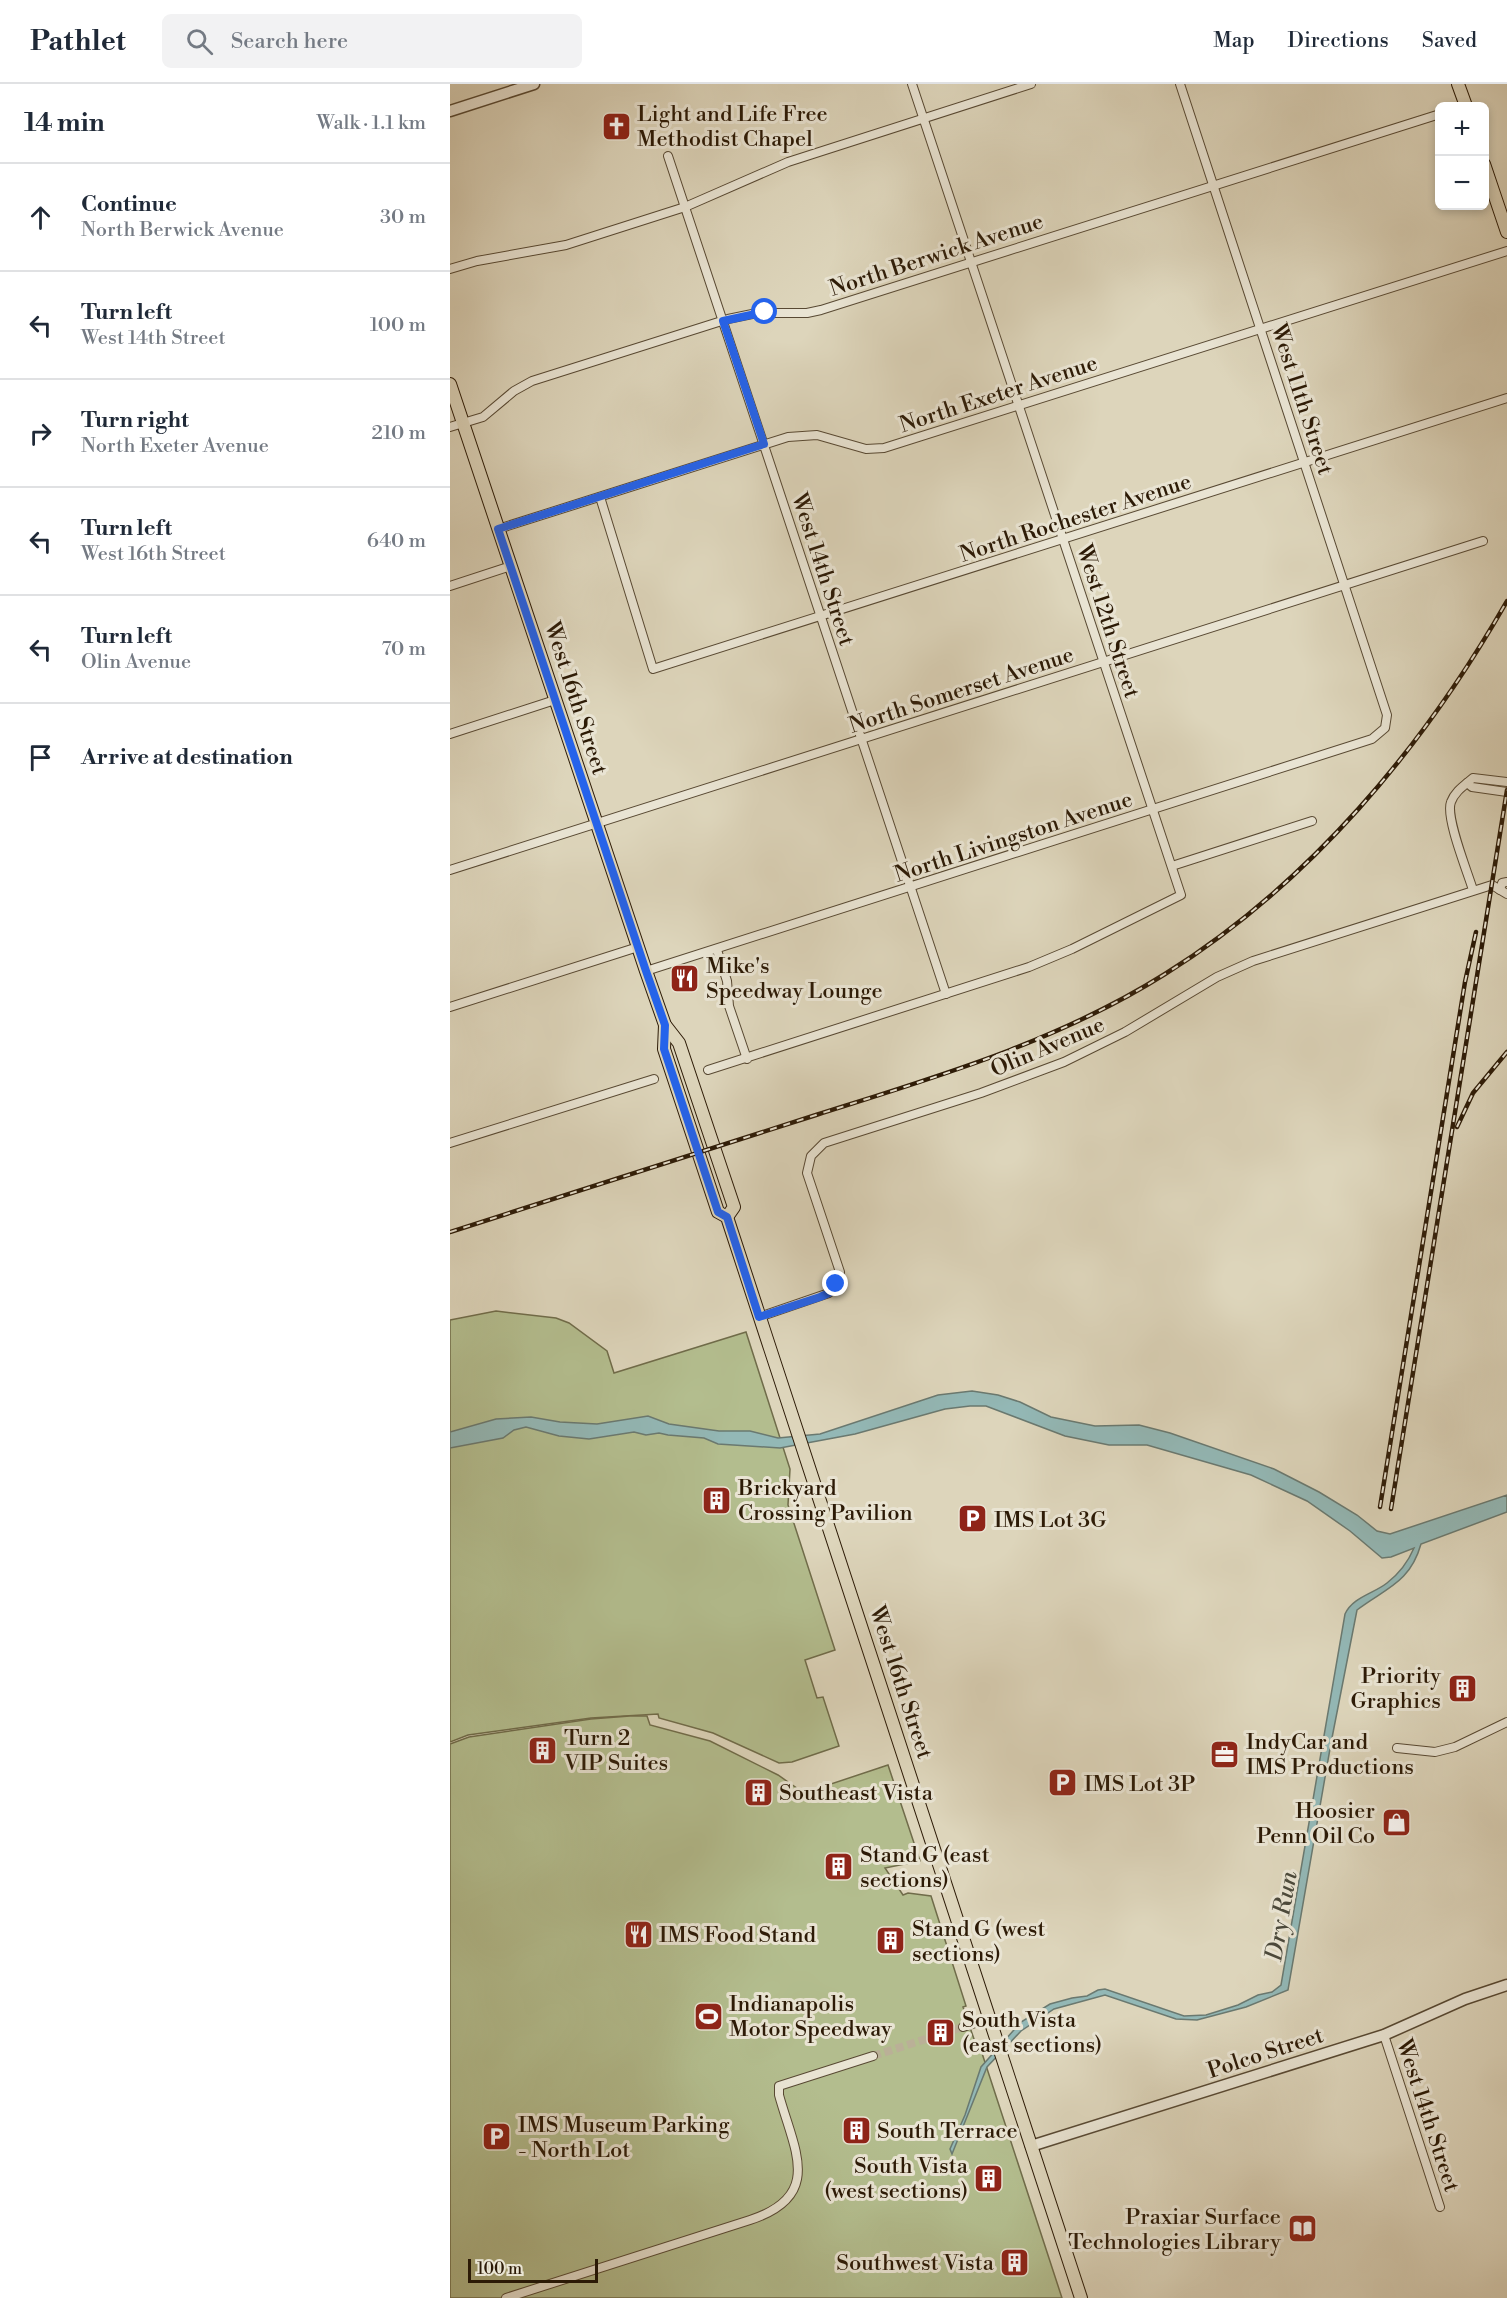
<!DOCTYPE html>
<html lang="en">
<head>
<meta charset="utf-8">
<style>
	body { margin:0; font-family:"Libre Bodoni",serif; background:#f2f2f3; color:#1f2937 }
	.controls { position:absolute; right:18px; top:18px; display:grid; overflow:hidden; border-radius:9px; box-shadow:0 3px 9px #0003 }
	.controls button { width:54px; height:54px; display:grid; place-items:center; padding:0; border:0; border-bottom:2px solid #e0e1e3; background:#fff; color:#1f2937; font:30px sans-serif }
	.scale { position:absolute; left:18px; bottom:15px; width:130px; box-sizing:border-box; padding-left:6px; border:3px solid #2c1a06; border-top:0; font-size:16px; line-height:21px; white-space:nowrap; color:#2c1a06; -webkit-text-stroke:4px #e9e4d3; paint-order:stroke }
	.stop { position:absolute; width:18px; height:18px; margin:-14px; border:4px solid #2563eb; border-radius:50%; background:#fff }
	.stop.end { background:#2563eb; border-color:#fff; box-shadow:0 2px 6px #0008 }
	.list { margin:0; padding:0; list-style:none }
	h2 { display:flex; justify-content:space-between; align-items:center; height:78px; margin:0; padding:0 24px; font-size:26px }
	h2 small { font-size:20px; font-weight:400; color:#747a83 }
	.list li { display:grid; grid-template-columns:39px 1fr auto; gap:18px; align-items:center; box-sizing:border-box; height:108px; padding:0 24px; border-top:2px solid #e0e1e3 }
	.list b { display:block; font-size:22px; white-space:nowrap }
	.list p { margin:0; font-size:20px; white-space:nowrap; color:#747a83 }
	.list em { font-size:20px; font-style:normal; color:#747a83 }
	.icon { flex:none; width:33px; height:33px; fill:none; stroke:currentColor; stroke-width:2; stroke-linecap:round; stroke-linejoin:round }
	.map { position:relative; flex:none; width:1057px; height:2214px; overflow:hidden }
	header { display:flex; align-items:center; gap:36px; box-sizing:border-box; height:84px; padding:0 30px; background:#fff; border-bottom:2px solid #e0e1e3 }
	header strong { font-size:28px }
	nav { display:flex; gap:33px; margin-inline-start:auto; font-size:21px }
	.search { width:420px; height:54px; background:#f2f2f3; display:flex; align-items:center; gap:15px; box-sizing:border-box; padding:0 21px; border-radius:9px; color:#747a83; font-size:22px }
	main { display:flex }
	aside { flex:1; background:#fff }
	.map>svg:first-child { display:block }
</style>
</head>
<body>
<header>
<strong>Pathlet</strong>
<div class="search"><svg class="icon" aria-label="search" viewBox="0 0 24 24"><circle cx="10" cy="10" r="6"/><path d="M15 15l6 6"/></svg>Search here</div>
<nav><a>Map</a><a>Directions</a><a>Saved</a></nav>
</header>
<main>
<aside>
<h2>14 min<small>Walk · 1.1 km</small></h2>
<ul class="list">
<li><svg class="icon" aria-label="ahead" viewBox="0 0 24 24"><path d="M12 20V5M6 11l6-6 6 6"/></svg><div><b>Continue</b><p>North Berwick Avenue</p></div><em>30 m</em></li>
<li><svg class="icon" aria-label="left" viewBox="0 0 24 24"><path d="M17 20v-9H6M10 6l-5 5 5 5"/></svg><div><b>Turn left</b><p>West 14th Street</p></div><em>100 m</em></li>
<li><svg class="icon" aria-label="right" viewBox="0 0 24 24"><path d="M7 20v-9h11M14 6l5 5-5 5"/></svg><div><b>Turn right</b><p>North Exeter Avenue</p></div><em>210 m</em></li>
<li><svg class="icon" aria-label="left" viewBox="0 0 24 24"><path d="M17 20v-9H6M10 6l-5 5 5 5"/></svg><div><b>Turn left</b><p>West 16th Street</p></div><em>640 m</em></li>
<li><svg class="icon" aria-label="left" viewBox="0 0 24 24"><path d="M17 20v-9H6M10 6l-5 5 5 5"/></svg><div><b>Turn left</b><p>Olin Avenue</p></div><em>70 m</em></li>
<li><svg class="icon" aria-label="arrive" viewBox="0 0 24 24"><path d="M6 21V4h12l-3 4 3 4H6"/></svg><div><b>Arrive at destination</b></div></li>
</ul>
</aside>
<div class="map">
<svg width="1057" height="2214" viewBox="0 0 1057 2214">
	<rect width="100%" height="100%" fill="#ddd5bb"/>
	<filter id="stains"><feTurbulence type="fractalNoise" baseFrequency=".00333" numOctaves="4"/><feColorMatrix values="0 0 0 0 .2 0 0 0 0 .09 0 0 0 0 .02 0 0 0 .5 -.17"/></filter>
	<radialGradient id="worn" r=".72"><stop offset=".6" stop-color="#630" stop-opacity="0"/><stop offset="1" stop-color="#630" stop-opacity=".3"/></radialGradient>
	<g fill="#b3bd8e" stroke="#706c4a" stroke-width="1.5">
		<path d="M 46,1227 L 106,1234 L 119,1239 L 157,1267 L 164,1289 L 296,1248 L 340,1385 L 338,1421 L 385,1566 L 355,1576 L 367,1614 L 373,1613 L 389,1662 L 342,1678 L 329,1679 L 263,1649 L 209,1634 L 208,1630 L 141,1634 L 18,1651 L 0,1658 L 0,1236 Z"/>
		<path d="M 180,1632 L 197,1632 L 200,1641 L 260,1657 L 328,1691 L 354,1709 L 438,1681 L 470,1777 L 435,1784 L 453,1811 L 458,1809 L 481,1812 L 516,1922 L 513,1923 L 525,1958 L 528,1957 L 612,2214 L 0,2214 L 0,1660 L 19,1653 L 141,1635 Z"/>
	</g>
	<path fill="#93b8b6" stroke="#6a7970" stroke-width="1.5" d="M 522,1307 L 548,1311 L 570,1318 L 601,1333 L 645,1342 L 689,1341 L 720,1349 L 824,1385 L 869,1408 L 907,1431 L 927,1447 L 940,1450 L 1057,1411 L 1057,1428 L 971,1460 C 960,1499 936,1504 907,1526 L 881,1659 L 838,1906 L 796,1923 L 747,1936 L 726,1935 L 655,1911 L 604,1925 L 571,1947 L 537,1983 L 502,2070 L 500,2065 L 515,2031 L 531,1983 L 571,1938 L 600,1920 L 622,1914 L 637,1912 L 648,1906 L 655,1905 L 734,1932 L 756,1931 L 788,1921 L 808,1911 L 822,1908 L 831,1901 L 895,1530 C 903,1513 923,1510 937,1499 C 950,1489 958,1478 964,1464 L 941,1473 L 932,1474 L 900,1447 L 857,1417 L 801,1391 L 697,1361 L 659,1361 L 615,1352 L 536,1322 L 520,1322 L 495,1325 L 405,1350 L 330,1364 L 268,1360 L 254,1354 L 218,1351 L 209,1349 L 196,1351 L 184,1348 L 139,1355 L 109,1352 L 76,1343 L 64,1346 L 53,1354 L 0,1364 L 0,1348 L 46,1335 L 81,1333 L 110,1338 L 147,1340 L 198,1332 L 219,1340 L 269,1347 L 300,1347 L 328,1354 L 370,1350 L 488,1311 Z"/>
	<g fill="none" stroke-linecap="round" stroke-linejoin="round">
		<path stroke="#bab097" stroke-width="8" stroke-dasharray="8 4" stroke-linecap="butt" d="M 423,1972 L 513,1943"/>
		<defs>
			<g id="minor">
				<path d="M 218,72 L 496,910"/>
				<path d="M 0,185 L 27,177 L 116,161 L 235,123 L 338,78 L 581,0"/>
				<path d="M 0,343 L 33,333 L 64,307 L 82,297 L 278,235 L 307,229 L 357,229 L 371,226 L 990,30"/>
				<path d="M 150,413 L 203,585 L 1057,314"/>
				<path d="M 48,445 L 338,353 L 367,351 L 416,365 L 434,364 L 1057,167"/>
				<path d="M 0,502 L 61,482"/>
				<path d="M 0,650 L 105,616"/>
				<path d="M 1017,699 L 1022,703 L 1057,708"/>
				<path d="M 722,782 L 862,737"/>
				<path d="M 0,786 L 1033,457"/>
				<path d="M 1023,806 C 1018,789 995,733 1001,718 C 1005,707 1015,701 1023,694 L 1057,698"/>
				<path d="M 1050,806 L 1052,799 L 1057,798"/>
				<path d="M 267,866 L 277,897 L 279,922 L 297,975"/>
				<path d="M 196,887 L 922,655 L 935,644 L 937,631 L 730,0"/>
				<path d="M 0,923 L 188,863"/>
				<path d="M 258,986 L 579,883 L 622,865 L 731,811 L 462,0"/>
				<path d="M 0,1059 L 204,995"/>
				<path d="M 309,1233 L 379,1209 L 390,1188 L 357,1089 L 361,1072 L 374,1059 L 531,1009 L 614,978 L 675,948 L 767,893 L 803,877 L 1042,801 L 1057,810"/>
				<path d="M 947,1664 L 985,1668 L 1005,1663 L 1057,1638"/>
				<path d="M 513,1943 L 540,1934"/>
				<path d="M 934,1951 L 990,2123"/>
				<path d="M 56,2214 L 300,2136 C 374,2112 344,2066 329,2011 L 329,2002 L 423,1972"/>
			</g>
			<g id="tertiary">
				<path d="M 0,27 L 84,0"/>
				<path d="M 581,2062 L 934,1951 L 1015,1915 L 1057,1901"/>
			</g>
			<g id="primary">
				<path d="M 1008,0 L 1016,22"/>
				<path d="M 1034,80 L 1057,148"/>
				<path d="M 0,300 L 196,887 L 215,941 L 229,959 L 284,1123 L 277,1133"/>
				<path d="M 215,941 L 214,965 L 268,1128 L 277,1133 L 631,2214"/>
			</g>
		</defs>
		<use href="#minor" stroke="#584933" stroke-width="10"/>
		<use href="#tertiary" stroke="#584933" stroke-width="13"/>
		<use href="#primary" stroke="#2c1a06" stroke-width="14"/>
		<use href="#minor" stroke="#e9e4d3" stroke-width="8"/>
		<use href="#tertiary" stroke="#e9e4d3" stroke-width="10"/>
		<use href="#primary" stroke="#ddd5bb" stroke-width="12"/>
		<defs>
			<g id="rail">
				<path d="M 1007,1043 L 1023,1009 L 1057,968"/>
				<path d="M 0,1148 C 122,1109 244,1070 366,1031 C 486,993 607,958 715,890 C 859,800 973,664 1057,517"/>
				<path d="M 930,1423 L 1015,898 L 1026,848"/>
				<path d="M 941,1425 L 1057,706"/>
			</g>
		</defs>
		<use href="#rail" stroke="#2c1a06" stroke-width="4.5"/>
		<use href="#rail" stroke="#e9e4d3" stroke-width="2" stroke-dasharray="7" stroke-linecap="butt"/>
	</g>
	<g fill="none" stroke-linecap="round" stroke-linejoin="round">
		<path stroke="#2563eb" stroke-width="8" d="M 315,228 L 273,237 L 314,360 L 48,445 L 196,887 L 215,941 L 214,965 L 268,1128 L 277,1133 L 309,1233 L 370,1213 L 379,1209 L 386,1200"/>
	</g>
	<defs>
		<symbol id="church-square" viewBox="-11 -11 22 22"><rect x="-9" y="-9" width="18" height="18" rx="4" fill="#8f2418" stroke="#e9e4d3"/><path d="M-1.2-6h2.4v3.5h3.3v2.4h-3.3V6h-2.4V-.1h-3.3v-2.4h3.3Z" fill="#fff"/></symbol>
		<symbol id="restaurant-square" viewBox="-11 -11 22 22"><rect x="-9" y="-9" width="18" height="18" rx="4" fill="#8f2418" stroke="#e9e4d3"/><path d="M-5-6h1v4h1v-4h1v4h1v-4h1v5L-1.5 .5V6h-2V.5L-5-1ZM5-6V6H3V1.5H1.5Q1.5-4 5-6Z" fill="#fff"/></symbol>
		<symbol id="building-square" viewBox="-11 -11 22 22"><rect x="-9" y="-9" width="18" height="18" rx="4" fill="#8f2418" stroke="#e9e4d3"/><path d="M-4-6H4V6H1V3H-1V6H-4ZM-2.5-4.3h1.7v1.8h-1.7ZM.8-4.3h1.7v1.8H.8ZM-2.5-1h1.7V.8h-1.7ZM.8-1h1.7V.8H.8Z" fill="#fff"/></symbol>
		<symbol id="parking-square" viewBox="-11 -11 22 22"><rect x="-9" y="-9" width="18" height="18" rx="4" fill="#8f2418" stroke="#e9e4d3"/><path d="M-3.5-5.5H1a3.5 3.5 0 0 1 0 7H-1V5.5H-3.5ZM-1-3.4V-.6H.8a1.4 1.4 0 0 0 0-2.8Z" fill="#fff"/></symbol>
		<symbol id="office-square" viewBox="-11 -11 22 22"><rect x="-9" y="-9" width="18" height="18" rx="4" fill="#8f2418" stroke="#e9e4d3"/><path d="M-6-3h4V-5.5h4V-3h4V5H-6ZM-1-4.5V-3h2v-1.5ZM-6 0V1H6V0Z" fill="#fff"/></symbol>
		<symbol id="shop-square" viewBox="-11 -11 22 22"><rect x="-9" y="-9" width="18" height="18" rx="4" fill="#8f2418" stroke="#e9e4d3"/><path d="M-5-2.5h2.3a2.7 3.5 0 0 1 5.4 0H5L5.5 6h-11ZM-1.5-2.5h3a1.5 2.3 0 0 0-3 0Z" fill="#fff"/></symbol>
		<symbol id="stadium-square" viewBox="-11 -11 22 22"><rect x="-9" y="-9" width="18" height="18" rx="4" fill="#8f2418" stroke="#e9e4d3"/><path d="M0-5a6.5 5 0 1 0 0 10a6.5 5 0 1 0 0-10ZM-3.5-1.8h7v3.6h-7Z" fill="#fff"/></symbol>
		<symbol id="library-square" viewBox="-11 -11 22 22"><rect x="-9" y="-9" width="18" height="18" rx="4" fill="#8f2418" stroke="#e9e4d3"/><path d="M-6-4Q-3-5.5-.7-3.5V5Q-3 3-6 4ZM6-4Q3-5.5 .7-3.5V5Q3 3 6 4Z" fill="#fff"/></symbol>
	</defs>
	<g fill-rule="evenodd">
		<use href="#church-square" x="150" y="26" width="33" height="33"/>
		<use href="#restaurant-square" x="218" y="878" width="33" height="33"/>
		<use href="#building-square" x="250" y="1400" width="33" height="33"/>
		<use href="#parking-square" x="506" y="1418" width="33" height="33"/>
		<use href="#building-square" x="996" y="1588" width="33" height="33"/>
		<use href="#building-square" x="76" y="1650" width="33" height="33"/>
		<use href="#office-square" x="758" y="1654" width="33" height="33"/>
		<use href="#parking-square" x="596" y="1682" width="33" height="33"/>
		<use href="#building-square" x="292" y="1692" width="33" height="33"/>
		<use href="#shop-square" x="930" y="1722" width="33" height="33"/>
		<use href="#building-square" x="372" y="1766" width="33" height="33"/>
		<use href="#restaurant-square" x="172" y="1834" width="33" height="33"/>
		<use href="#building-square" x="424" y="1840" width="33" height="33"/>
		<use href="#stadium-square" x="242" y="1916" width="33" height="33"/>
		<use href="#building-square" x="474" y="1932" width="33" height="33"/>
		<use href="#building-square" x="390" y="2030" width="33" height="33"/>
		<use href="#parking-square" x="30" y="2036" width="33" height="33"/>
		<use href="#building-square" x="522" y="2078" width="33" height="33"/>
		<use href="#library-square" x="836" y="2128" width="33" height="33"/>
		<use href="#building-square" x="548" y="2162" width="33" height="33"/>
	</g>
	<g text-anchor="middle" stroke-width="6" stroke-linejoin="round" paint-order="stroke">
		<g font-size="22" fill="#2c1a06" stroke="#e9e4d3" text-anchor="start">
			<text x="187" y="37">Light and Life Free<tspan x="187" dy="25">Methodist Chapel</tspan></text>
			<text x="256" y="889">Mike's<tspan x="256" dy="25">Speedway Lounge</tspan></text>
			<text x="288" y="1411">Brickyard<tspan x="288" dy="25">Crossing Pavilion</tspan></text>
			<text x="544" y="1443">IMS Lot 3G</text>
			<text x="991" y="1599" text-anchor="end">Priority<tspan x="991" dy="25">Graphics</tspan></text>
			<text x="114" y="1661">Turn 2<tspan x="114" dy="25">VIP Suites</tspan></text>
			<text x="796" y="1665">IndyCar and<tspan x="796" dy="25">IMS Productions</tspan></text>
			<text x="634" y="1707">IMS Lot 3P</text>
			<text x="329" y="1716">Southeast Vista</text>
			<text x="925" y="1734" text-anchor="end">Hoosier<tspan x="925" dy="25">Penn Oil Co</tspan></text>
			<text x="410" y="1778">Stand G (east<tspan x="410" dy="25">sections)</tspan></text>
			<text x="462" y="1852">Stand G (west<tspan x="462" dy="25">sections)</tspan></text>
			<text x="209" y="1858">IMS Food Stand</text>
			<text x="279" y="1927">Indianapolis<tspan x="279" dy="25">Motor Speedway</tspan></text>
			<text x="512" y="1943">South Vista<tspan x="512" dy="25">(east sections)</tspan></text>
			<text x="68" y="2048">IMS Museum Parking<tspan x="68" dy="25">- North Lot</tspan></text>
			<text x="427" y="2054">South Terrace</text>
			<text x="518" y="2089" text-anchor="end">South Vista<tspan x="518" dy="25">(west sections)</tspan></text>
			<text x="831" y="2140" text-anchor="end">Praxiar Surface<tspan x="831" dy="25">Technologies Library</tspan></text>
			<text x="544" y="2186" text-anchor="end">Southwest Vista</text>
		</g>
		<g font-size="22" fill="#2c1a06" stroke="#e9e4d3">
			<text transform="translate(486 170) rotate(-18)" y="8">North Berwick Avenue</text>
			<text transform="translate(548 309) rotate(-18)" y="8">North Exeter Avenue</text>
			<text transform="translate(853 315) rotate(72)" y="8">West 11th Street</text>
			<text transform="translate(625 433) rotate(-18)" y="8">North Rochester Avenue</text>
			<text transform="translate(374 485) rotate(72)" y="8">West 14th Street</text>
			<text transform="translate(659 537) rotate(72)" y="8">West 12th Street</text>
			<text transform="translate(511 605) rotate(-18)" y="8">North Somerset Avenue</text>
			<text transform="translate(127 614) rotate(72)" y="8">West 16th Street</text>
			<text transform="translate(563 752) rotate(-18)" y="8">North Livingston Avenue</text>
			<text transform="translate(597 962) rotate(-23)" y="8">Olin Avenue</text>
			<text transform="translate(452 1598) rotate(72)" y="8">West 16th Street</text>
			<text transform="translate(815 1968) rotate(-18)" y="8">Polco Street</text>
			<text transform="translate(979 2031) rotate(72)" y="8">West 14th Street</text>
		</g>
		<g font-size="24" font-style="italic" fill="#4b493b" stroke="#e9e4d3">
			<text transform="translate(831 1832) rotate(-80)" y="8">Dry Run</text>
		</g>
	</g>
	<rect width="100%" height="100%" filter="url(#stains)"/>
	<rect width="100%" height="100%" fill="url(#worn)"/>
</svg>
<div class="controls">
<button>+</button>
<button>−</button>
</div>
<div class="scale">100 m</div>
<div class="stop" style="left:315px;top:228px"></div>
<div class="stop end" style="left:386px;top:1200px"></div>
</div>
</main>
</body>
</html>
